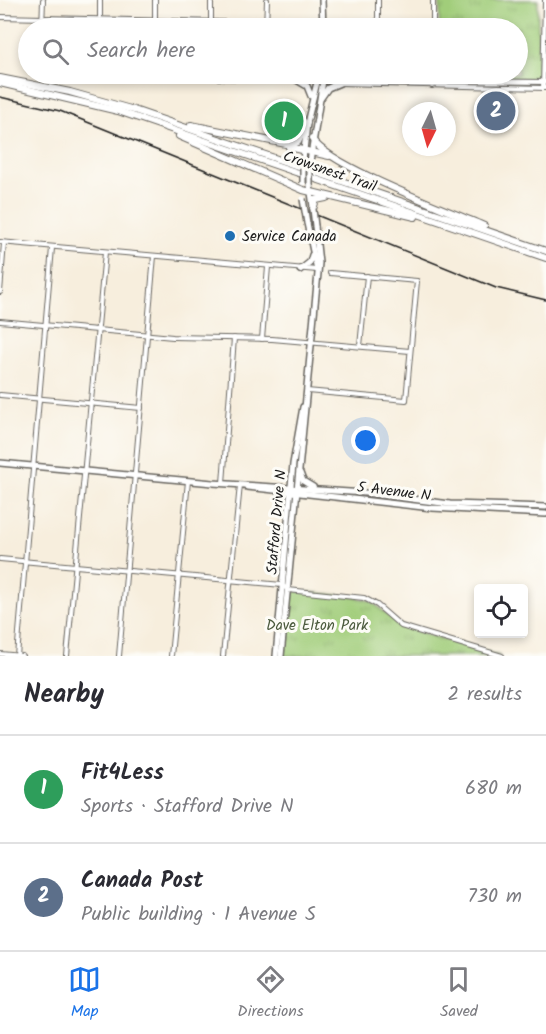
<!DOCTYPE html>
<html lang="en">
<head>
<meta charset="utf-8">
<style>
	body { margin:0; font-family:Kalam,sans-serif; background:#f2f2f3; color:#2b2b33 }
	.controls { position:absolute; right:18px; bottom:18px; display:grid; overflow:hidden; border-radius:6px; box-shadow:0 3px 9px #0003 }
	.controls button { width:54px; height:54px; display:grid; place-items:center; padding:0; border:0; border-bottom:2px solid #e1e1e2; background:#fff; color:#2b2b33; font:30px sans-serif }
	.compass { position:absolute; left:402px; top:102px; width:54px; height:54px; border-radius:50%; background:#fff; box-shadow:0 3px 9px #0003; rotate:185deg }
	.you { position:absolute; left:366px; top:441px; width:21px; height:21px; margin:-15px; border:4px solid #fff; border-radius:50%; background:#1a73e8; box-shadow:0 0 0 9px #1a73e833 }
	.badge { display:grid; place-items:center; width:39px; height:39px; border-radius:50%; background:#1a73e8; color:#fff; font-size:20px; font-weight:700 }
	.pin { position:absolute; translate:-50% -50%; border:3px solid #fff; box-shadow:0 2px 6px #0006 }
	.list { margin:0; padding:0; list-style:none }
	h2 { display:flex; justify-content:space-between; align-items:center; height:78px; margin:0; padding:0 24px; font-size:26px }
	h2 small { font-size:20px; font-weight:400; color:#7c7c81 }
	.list li { display:grid; grid-template-columns:39px 1fr auto; gap:18px; align-items:center; box-sizing:border-box; height:108px; padding:0 24px; border-top:2px solid #e1e1e2 }
	.list b { display:block; font-size:22px; white-space:nowrap }
	.list p { margin:0; font-size:20px; white-space:nowrap; color:#7c7c81 }
	.list em { font-size:20px; font-style:normal; color:#7c7c81 }
	.icon { flex:none; width:33px; height:33px; fill:none; stroke:currentColor; stroke-width:2; stroke-linecap:round; stroke-linejoin:round }
	.map { position:relative; flex:none; width:546px; height:656px; overflow:hidden }
	.search { position:absolute; background:#fff; box-shadow:0 3px 9px #0003; left:18px; right:18px; top:18px; height:66px; display:flex; align-items:center; gap:15px; box-sizing:border-box; padding:0 21px; border-radius:33px; color:#7c7c81; font-size:22px }
	.sheet { height:294px; background:#fff }
	nav { display:flex; justify-content:space-around; align-items:center; box-sizing:border-box; height:84px; border-top:2px solid #e1e1e2; background:#fff; font-size:16px; color:#7c7c81 }
	nav a { display:grid; justify-items:center; gap:3px }
	nav .on { color:#1a73e8 }
	.map>svg:first-child { display:block }
</style>
</head>
<body>
<div class="map">
<svg width="546" height="656" viewBox="0 0 546 656">
	<defs>
		<pattern id="park-tufts" width="24" height="20" patternUnits="userSpaceOnUse" patternTransform="scale(1.5)"><rect width="24" height="20" fill="#a1cd7a"/><path d="M3 7l-1-3M5 7V3M7 7l1-3M15 17l-1-3M17 17v-4M19 17l1-3" fill="none" stroke="#8aaf69"/></pattern>
	</defs>
	<rect width="100%" height="100%" fill="#fdfcf7"/>
	<filter id="ink" filterUnits="userSpaceOnUse"><feTurbulence type="fractalNoise" baseFrequency=".0167" numOctaves="2"/><feDisplacementMap in="SourceGraphic" scale="12" xChannelSelector="R" yChannelSelector="G"/><feConvolveMatrix kernelMatrix="1 2 1 2 8 2 1 2 1" color-interpolation-filters="sRGB"/></filter>
	<filter id="wash" filterUnits="userSpaceOnUse"><feTurbulence type="fractalNoise" baseFrequency=".008" numOctaves="4" result="noise"/><feDisplacementMap in="SourceGraphic" scale="24" xChannelSelector="R" yChannelSelector="G"/><feGaussianBlur stdDeviation="1.35" result="paint"/><feColorMatrix in="noise" values="0 0 0 0 0 0 0 0 0 0 0 0 0 0 0 0 0 1.4 0 .05"/><feComposite in="paint" operator="in"/></filter>
	<g filter="url(#wash)">
		<rect width="100%" height="100%" fill="#f7eedd"/>
		<g fill="url(#park-tufts)" stroke="#5e744b" stroke-width="1.5">
			<path d="M 440,0 L 538,0 L 538,80 L 436,77 L 437,74 L 518,74 L 518,28 L 439,28 Z"/>
			<path d="M 288,590 L 356,597 L 371,601 L 401,626 L 500,656 L 281,656 Z"/>
		</g>
	</g>
	<g filter="url(#ink)">
		<g fill="none" stroke-linecap="round" stroke-linejoin="round">
			<defs>
				<g id="minor">
					<path d="M 0,17 L 433,27"/>
					<path d="M 433,26 L 433,0"/>
					<path d="M 42,28 L 43,0"/>
					<path d="M 100,28 L 100,0"/>
					<path d="M 155,28 L 155,0"/>
					<path d="M 211,28 L 211,0"/>
					<path d="M 266,28 L 267,0"/>
					<path d="M 378,28 L 378,0"/>
					<path d="M 46,74 L 266,79 L 546,82"/>
					<path d="M 323,80 L 340,83 L 546,88"/>
					<path d="M 432,86 L 432,74"/>
					<path d="M 543,88 L 545,0"/>
					<path d="M 0,242 L 317,270"/>
					<path d="M 0,292 L 4,243"/>
					<path d="M 0,321 L 173,337 L 272,339 L 410,351"/>
					<path d="M 262,339 L 268,267"/>
					<path d="M 360,346 L 367,276"/>
					<path d="M 307,391 L 406,400 L 417,281 L 330,273"/>
					<path d="M 0,395 L 141,408"/>
					<path d="M 223,483 L 234,338"/>
					<path d="M 0,559 L 282,585 L 288,590 L 364,598 L 377,605 L 401,626 L 502,656"/>
					<path d="M 0,654 L 22,656"/>
					<path d="M 17,656 L 52,248"/>
					<path d="M 67,656 L 105,252"/>
					<path d="M 119,656 L 154,256"/>
					<path d="M 171,656 L 188,481"/>
					<path d="M 223,656 L 240,485"/>
				</g>
				<g id="major">
					<path d="M 322,0 L 323,28"/>
					<path d="M 295,79 L 307,86 L 311,96"/>
					<path d="M 321,98 L 328,88 L 340,83"/>
					<path d="M 303,160 L 307,123 L 319,74"/>
					<path d="M 310,162 L 324,74"/>
					<path d="M 310,185 L 313,207"/>
					<path d="M 307,223 L 317,270"/>
					<path d="M 300,270 L 310,262 L 312,255"/>
					<path d="M 0,463 L 213,483 L 365,493 L 450,504 L 546,507"/>
					<path d="M 300,473 L 303,481 L 313,487"/>
					<path d="M 247,487 L 432,508 L 546,514"/>
					<path d="M 276,656 L 293,464 L 303,407"/>
					<path d="M 281,656 L 319,263 L 315,226"/>
				</g>
				<g id="highway">
					<path d="M 0,78 L 70,92 L 134,110 L 546,251"/>
					<path d="M 0,83 L 118,111 L 546,258"/>
					<path d="M 191,125 L 291,145 L 298,142 L 307,123"/>
					<path d="M 179,136 L 303,190 L 415,217"/>
					<path d="M 312,139 C 329,166 450,211 484,226"/>
					<path d="M 289,147 L 329,156"/>
					<path d="M 313,209 L 316,200 L 326,198"/>
				</g>
			</defs>
			<use href="#minor" stroke="#696660" stroke-width="6"/>
			<use href="#major" stroke="#696660" stroke-width="8"/>
			<use href="#highway" stroke="#696660" stroke-width="8"/>
			<use href="#minor" stroke="#fff" stroke-width="4"/>
			<use href="#major" stroke="#fff" stroke-width="5"/>
			<use href="#highway" stroke="#fff" stroke-width="6"/>
			<path stroke="#1c1c1c" stroke-width="1.5" d="M 0,97 L 60,111 L 496,288 L 546,300"/>
			<defs>
				<g id="major-bridge">
					<path d="M 303,183 L 303,160"/>
					<path d="M 310,185 L 310,162"/>
					<path d="M 303,199 L 307,223"/>
					<path d="M 313,209 L 315,226"/>
				</g>
			</defs>
			<use href="#major-bridge" stroke="#696660" stroke-width="8" stroke-linecap="butt"/>
			<use href="#major-bridge" stroke="#fff" stroke-width="5"/>
		</g>
	</g>
	<circle fill="#1f6fb2" stroke="#fdfcf7" stroke-width="2" cx="230" cy="236" r="6"/>
	<g text-anchor="middle" stroke-width="6" stroke-linejoin="round" paint-order="stroke">
		<g font-size="15" fill="#1c1c1c" stroke="#fdfcf7">
			<text transform="translate(330 171) rotate(19)" y="5">Crowsnest Trail</text>
			<text transform="translate(394 491) rotate(7)" y="5">5 Avenue N</text>
			<text transform="translate(276 522) rotate(-85)" y="5">Stafford Drive N</text>
		</g>
		<g font-size="15" fill="#1c1c1c" stroke="#fdfcf7" text-anchor="start">
			<text x="242" y="241">Service Canada</text>
		</g>
		<g font-size="15" fill="#4b5a3d" stroke="#fdfcf7">
			<text x="317" y="630">Dave Elton Park</text>
		</g>
	</g>
</svg>
<div class="controls">
<button><svg class="icon" aria-label="locate" viewBox="0 0 24 24"><circle cx="12" cy="12" r="6"/><path d="M12 2v4M12 18v4M2 12h4M18 12h4"/></svg></button>
</div>
<svg class="compass" viewBox="-18 -18 36 36"><path d="M0-13l5 13h-10z" fill="#e53935"/><path d="M0 13l5-13h-10z" fill="#7c7c81"/></svg>
<div class="you"></div>
<div class="pin badge" style="left:284px;top:121px;background:#2e9e5b">1</div>
<div class="pin badge" style="left:496px;top:111px;background:#5c6f8a">2</div>
<div class="search"><svg class="icon" aria-label="search" viewBox="0 0 24 24"><circle cx="10" cy="10" r="6"/><path d="M15 15l6 6"/></svg>Search here</div>
</div>
<section class="sheet">
<h2>Nearby<small>2 results</small></h2>
<ul class="list">
<li><span class="badge" style="background:#2e9e5b">1</span><div><b>Fit4Less</b><p>Sports · Stafford Drive N</p></div><em>680 m</em></li>
<li><span class="badge" style="background:#5c6f8a">2</span><div><b>Canada Post</b><p>Public building · 1 Avenue S</p></div><em>730 m</em></li>
</ul>
</section>
<nav>
<a class="on"><svg class="icon" aria-label="map" viewBox="0 0 24 24"><path d="M3 6l6-2 6 2 6-2v14l-6 2-6-2-6 2zM9 4v14M15 6v14"/></svg>Map</a>
<a><svg class="icon" aria-label="directions" viewBox="0 0 24 24"><path d="M12 3l9 9-9 9-9-9zM9 14v-3h6M13 9l2 2-2 2"/></svg>Directions</a>
<a><svg class="icon" aria-label="saved" viewBox="0 0 24 24"><path d="M7 4h10v16l-5-4-5 4z"/></svg>Saved</a>
</nav>
</body>
</html>
